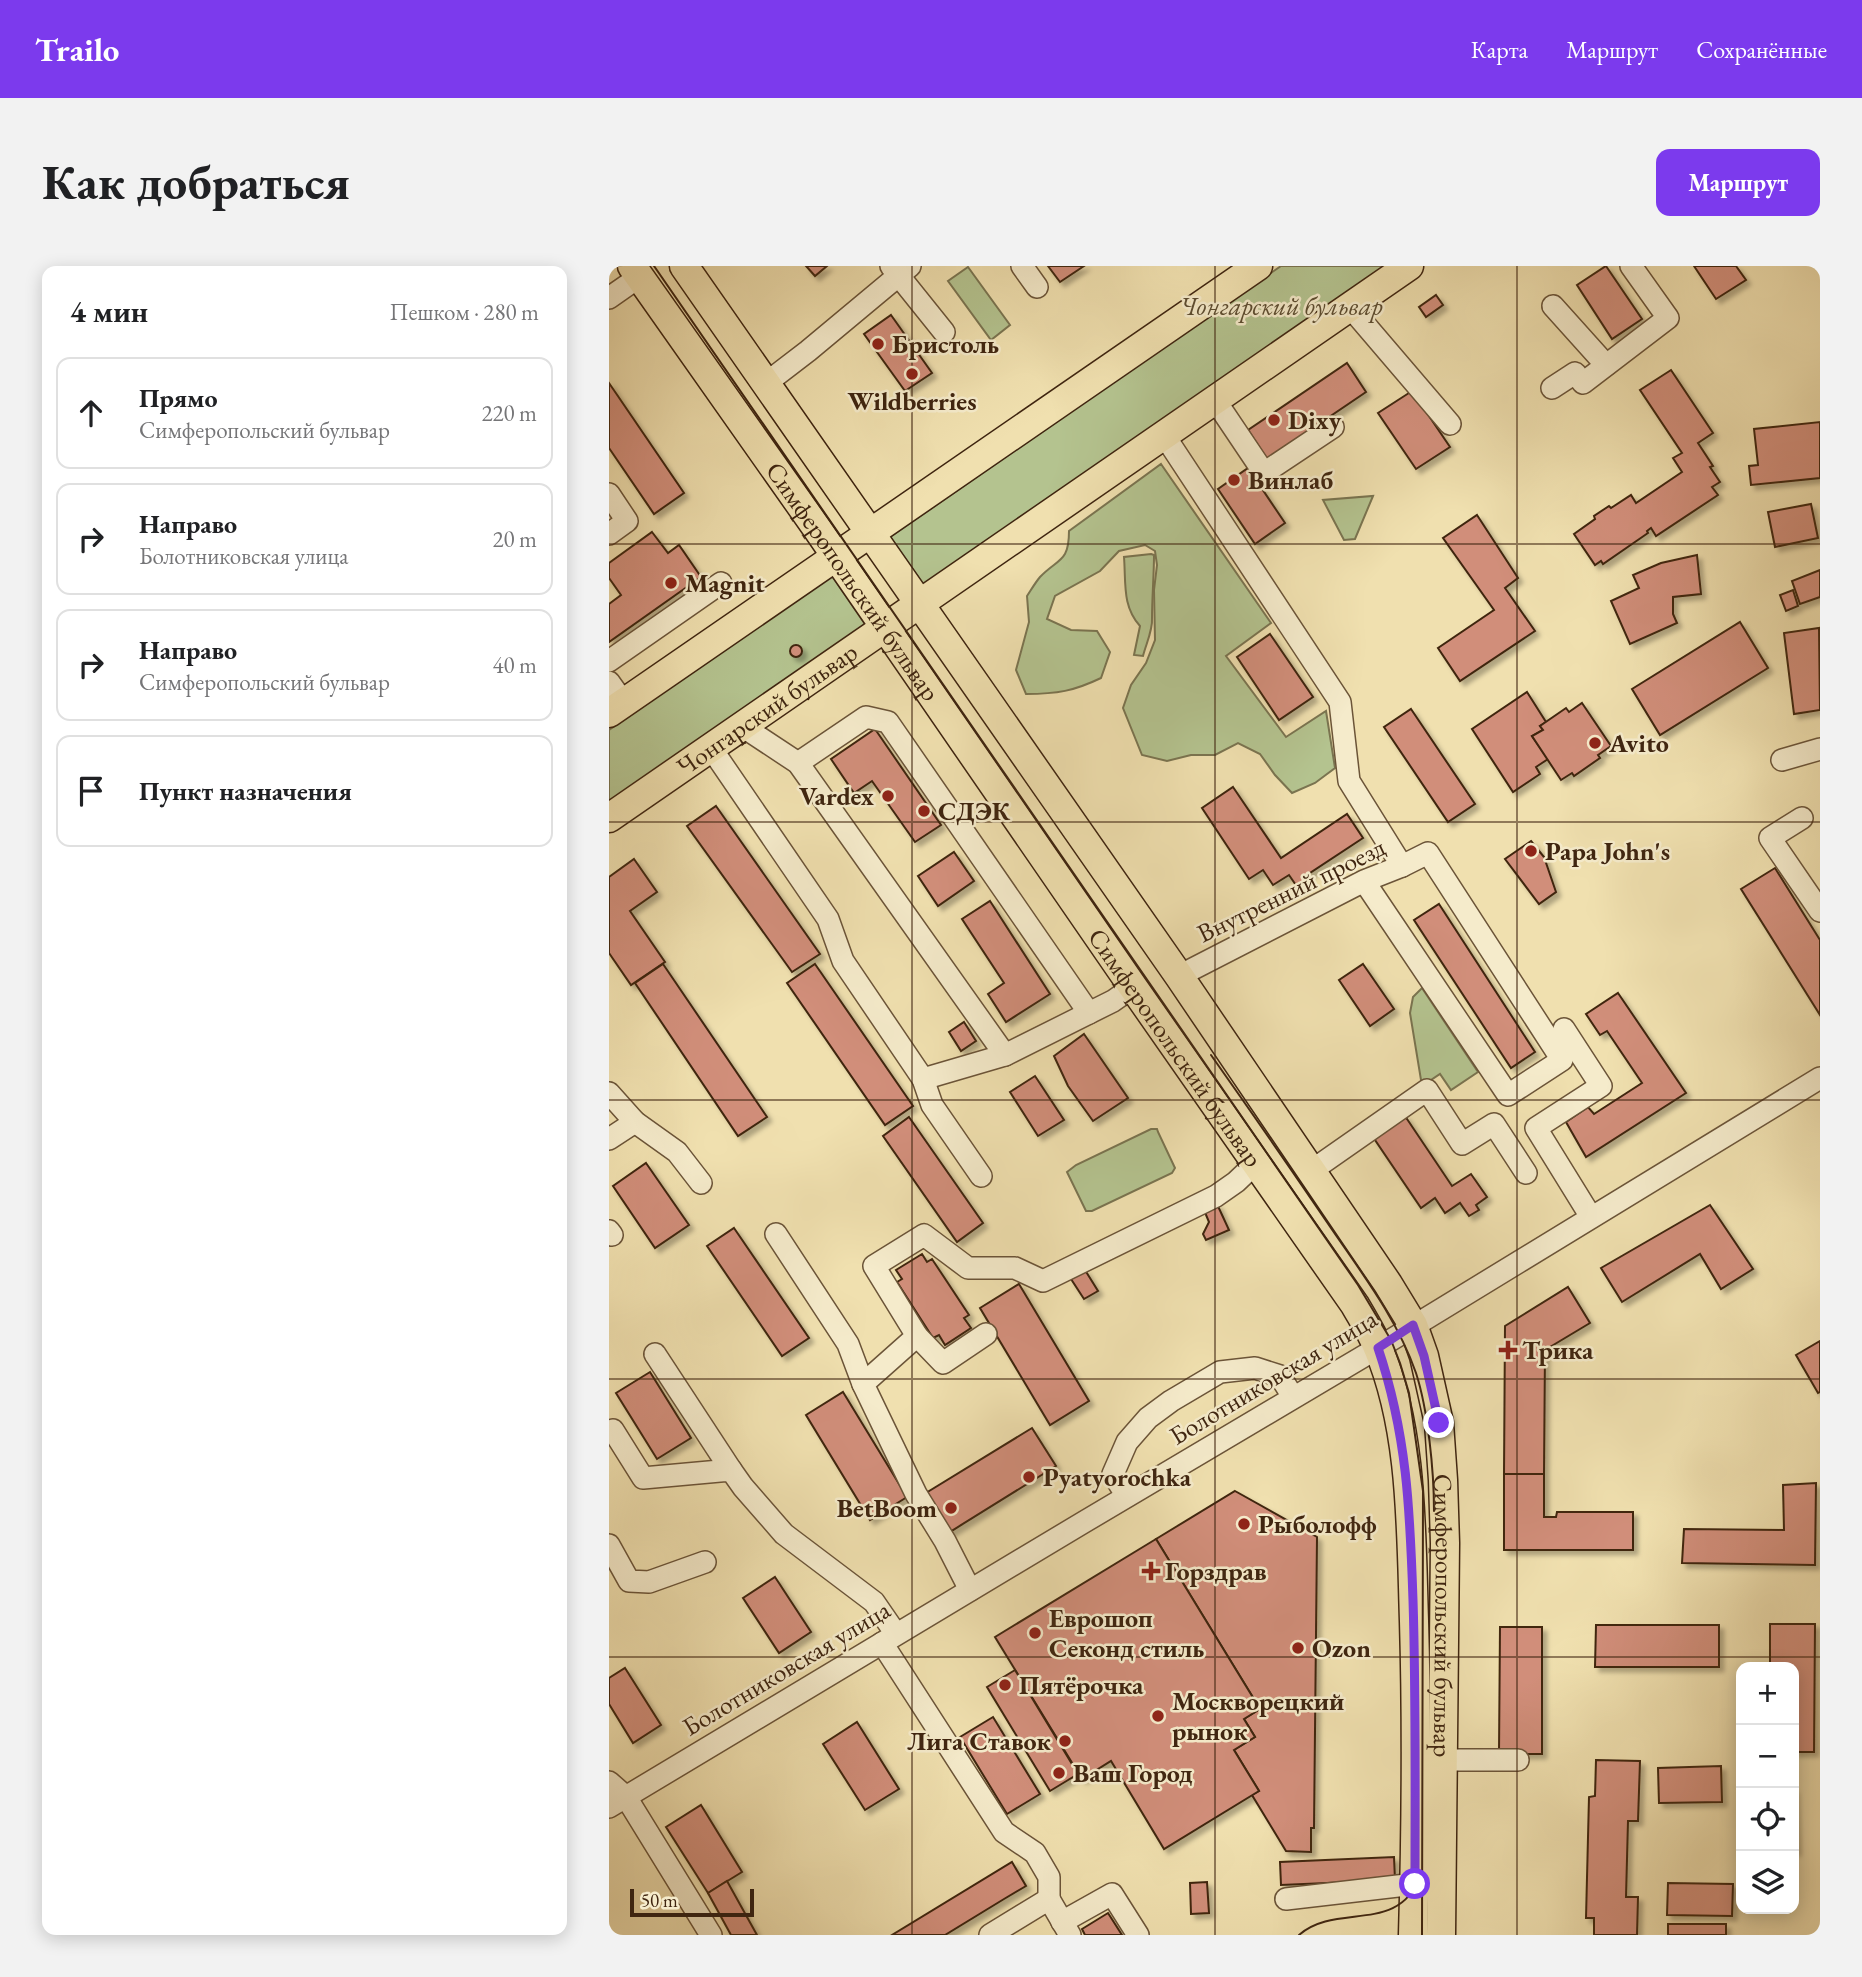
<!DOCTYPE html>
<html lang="ru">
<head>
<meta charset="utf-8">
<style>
	body { margin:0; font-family:"EB Garamond",serif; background:#f2f2f2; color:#202124 }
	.controls { position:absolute; right:21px; bottom:21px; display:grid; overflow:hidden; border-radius:14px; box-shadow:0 4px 18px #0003 }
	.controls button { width:63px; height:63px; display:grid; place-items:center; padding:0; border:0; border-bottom:2px solid #e0e0e0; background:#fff; color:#202124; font:35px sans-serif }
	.scale { position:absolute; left:21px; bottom:18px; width:124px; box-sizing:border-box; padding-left:7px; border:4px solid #3f2510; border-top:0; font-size:19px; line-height:24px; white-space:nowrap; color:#3f2510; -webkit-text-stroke:5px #f5ebcb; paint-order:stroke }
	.stop { position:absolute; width:21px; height:21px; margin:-16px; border:5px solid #7c3aed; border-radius:50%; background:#fff }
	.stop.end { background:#7c3aed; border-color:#fff; box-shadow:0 2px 7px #0008 }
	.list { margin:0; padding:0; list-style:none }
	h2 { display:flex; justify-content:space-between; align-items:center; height:91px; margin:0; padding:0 28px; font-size:30px }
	h2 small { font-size:23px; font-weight:400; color:#757577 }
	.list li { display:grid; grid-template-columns:46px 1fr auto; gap:21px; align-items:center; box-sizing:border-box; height:112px; margin:0 14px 14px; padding:0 14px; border:2px solid #e0e0e0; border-radius:14px }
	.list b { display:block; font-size:26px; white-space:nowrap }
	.list p { margin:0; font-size:23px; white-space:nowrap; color:#757577 }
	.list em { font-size:23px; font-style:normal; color:#757577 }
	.icon { flex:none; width:38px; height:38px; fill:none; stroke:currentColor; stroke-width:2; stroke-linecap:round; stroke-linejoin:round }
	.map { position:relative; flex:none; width:1211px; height:1669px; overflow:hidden; border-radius:14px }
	header { display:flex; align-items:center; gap:42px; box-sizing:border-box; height:98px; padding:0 35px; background:#7c3aed; color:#fff }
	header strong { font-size:33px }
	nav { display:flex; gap:38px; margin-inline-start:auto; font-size:24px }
	.intro { display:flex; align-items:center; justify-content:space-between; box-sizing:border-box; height:168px; padding:0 42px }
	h1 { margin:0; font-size:49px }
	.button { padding:18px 32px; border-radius:14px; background:#7c3aed; color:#fff; font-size:24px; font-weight:700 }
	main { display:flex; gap:42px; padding:0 42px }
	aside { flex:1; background:#fff; border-radius:14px; box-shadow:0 4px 18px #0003 }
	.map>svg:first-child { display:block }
</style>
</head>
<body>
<header>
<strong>Trailo</strong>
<nav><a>Карта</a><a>Маршрут</a><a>Сохранённые</a></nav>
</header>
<div class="intro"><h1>Как добраться</h1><a class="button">Маршрут</a></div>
<main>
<aside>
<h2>4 мин<small>Пешком · 280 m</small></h2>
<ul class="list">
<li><svg class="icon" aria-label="ahead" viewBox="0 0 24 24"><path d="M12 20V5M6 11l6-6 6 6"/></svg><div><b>Прямо</b><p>Симферопольский бульвар</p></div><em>220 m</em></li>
<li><svg class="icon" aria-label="right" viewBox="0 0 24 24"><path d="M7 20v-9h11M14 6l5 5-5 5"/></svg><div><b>Направо</b><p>Болотниковская улица</p></div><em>20 m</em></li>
<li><svg class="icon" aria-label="right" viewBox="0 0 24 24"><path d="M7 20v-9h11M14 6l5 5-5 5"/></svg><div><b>Направо</b><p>Симферопольский бульвар</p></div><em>40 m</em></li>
<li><svg class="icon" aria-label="arrive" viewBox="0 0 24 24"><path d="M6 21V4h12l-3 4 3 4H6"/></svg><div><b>Пункт назначения</b></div></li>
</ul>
</aside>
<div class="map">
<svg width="1211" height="1669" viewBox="0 0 1211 1669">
	<defs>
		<filter id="shadow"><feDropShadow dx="4.5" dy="4.5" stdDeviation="2" flood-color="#0004"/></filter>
	</defs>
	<rect width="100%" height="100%" fill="#f0e0af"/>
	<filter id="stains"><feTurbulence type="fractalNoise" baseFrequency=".00286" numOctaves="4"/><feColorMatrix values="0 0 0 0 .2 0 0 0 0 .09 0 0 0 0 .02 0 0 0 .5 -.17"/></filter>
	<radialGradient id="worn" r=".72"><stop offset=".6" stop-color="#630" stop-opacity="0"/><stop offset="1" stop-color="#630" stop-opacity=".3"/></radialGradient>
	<g fill="#b4c38f" stroke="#7a7450" stroke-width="2">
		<path d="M 672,0 L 788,0 L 318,324 L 281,271 Z"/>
		<path d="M 359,1 L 401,59 L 382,74 L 339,15 Z"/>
		<path d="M 552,198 L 662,357 L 617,390 L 677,471 L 717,445 L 726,502 L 706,517 L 683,527 L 666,509 L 651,488 L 629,477 L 606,489 L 582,489 L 558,495 L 533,489 L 514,442 L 522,419 L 537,397 L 546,374 L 545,324 L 548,299 L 546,285 L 536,279 L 510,285 L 491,305 L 446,330 L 438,353 L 462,364 L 488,365 L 501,386 L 492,412 C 465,425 448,428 417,428 L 407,404 L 420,356 L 418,330 C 422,324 426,317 431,311 C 449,292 460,297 460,265 Z"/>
		<path d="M 764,230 L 746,273 L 735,274 L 714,234 Z"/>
		<path d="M 542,288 L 545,289 C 545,310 543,331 543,352 C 544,364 537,378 534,390 L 525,389 L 531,360 C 513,340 517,317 515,291 Z"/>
		<path d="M 223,310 L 260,364 L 0,541 L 0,464 Z"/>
		<path d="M 813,722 L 869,806 L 842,824 L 831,808 L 813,820 L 801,747 L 804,731 Z"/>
		<path d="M 542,863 L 548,863 L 549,866 L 566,902 L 563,907 L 483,945 L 477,945 L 458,906 L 467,899 Z"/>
	</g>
	<g fill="#d18e7a" stroke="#3f2510" stroke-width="2" filter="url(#shadow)">
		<path d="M 197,0 L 218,0 L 206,10 Z"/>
		<path d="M 439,0 L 475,0 L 451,16 Z"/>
		<path d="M 997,0 L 1033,53 L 1003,73 L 968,19 Z"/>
		<path d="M 1085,0 L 1127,0 L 1137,14 L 1107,33 Z"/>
		<path d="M 827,29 L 834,39 L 817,51 L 810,41 Z"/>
		<path d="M 282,49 L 323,107 L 296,125 L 255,68 Z"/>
		<path d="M 738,97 L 757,126 L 658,193 L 639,164 Z"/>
		<path d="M 1062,104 L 1104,167 L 1089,177 L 1104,200 L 1101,201 L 1111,216 L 1103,221 L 1109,229 L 1047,270 L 1042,262 L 1038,265 L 1039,267 L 994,298 L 992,295 L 986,299 L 965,268 L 986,253 L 985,250 L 1000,240 L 1002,242 L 1022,229 L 1027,237 L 1073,206 L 1064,192 L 1073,187 L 1031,124 Z"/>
		<path d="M 0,117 L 75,227 L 45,248 L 0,182 Z"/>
		<path d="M 803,125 L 841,181 L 807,203 L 769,147 Z"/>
		<path d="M 1211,156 L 1211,212 L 1142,219 L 1140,200 L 1149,199 L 1145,163 Z"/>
		<path d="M 639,202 L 676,257 L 646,278 L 609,223 Z"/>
		<path d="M 1202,238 L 1209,272 L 1166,281 L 1159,246 Z"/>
		<path d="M 868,249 L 909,312 L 896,322 L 926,365 L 851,415 L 829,382 L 885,344 L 834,272 Z"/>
		<path d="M 43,266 L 59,287 L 70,279 L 92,311 L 0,376 L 0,338 L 12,329 L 0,312 L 0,297 Z"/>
		<path d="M 1088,289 L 1092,328 L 1064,331 L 1064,348 L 1068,357 L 1021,378 L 1002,335 L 1030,322 L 1024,309 L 1052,297 Z"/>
		<path d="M 1211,304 L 1211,331 L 1191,338 L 1183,315 Z"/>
		<path d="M 1184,324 L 1189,340 L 1177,345 L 1171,329 Z"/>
		<path d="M 1131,356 L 1159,402 L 1051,469 L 1023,423 Z"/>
		<path d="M 1210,362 L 1211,444 L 1185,448 L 1175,367 Z"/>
		<path d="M 661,368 L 704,431 L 670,454 L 628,391 Z"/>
		<circle cx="187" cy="385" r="6"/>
		<path d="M 918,426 L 937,456 L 931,460 L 934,464 L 923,470 L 939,493 L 927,501 L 931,508 L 904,526 L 863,463 Z"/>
		<path d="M 973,437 L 1002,480 L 989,489 L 991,492 L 965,510 L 963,507 L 952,514 L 923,470 L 934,464 L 931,460 L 957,442 L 960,446 Z"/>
		<path d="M 802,443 L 866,538 L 839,556 L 775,461 Z"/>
		<path d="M 266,463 L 332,559 L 306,576 L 263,515 L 245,527 L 222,493 Z"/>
		<path d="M 624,521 L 672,592 L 738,548 L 754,572 L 695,611 L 699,615 L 689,622 L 680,609 L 664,619 L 654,604 L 640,613 L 593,542 Z"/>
		<path d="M 107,540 L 211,688 L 183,706 L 78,560 Z"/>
		<path d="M 922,575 L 935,591 L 947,626 L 930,638 L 896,593 Z"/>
		<path d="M 345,586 L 365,615 L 329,640 L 309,610 Z"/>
		<path d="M 25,593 L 48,626 L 21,645 L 56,696 L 22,719 L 0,687 L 0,611 Z"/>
		<path d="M 1166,602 L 1211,674 L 1211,749 L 1132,623 Z"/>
		<path d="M 381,635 L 441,728 L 397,756 L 379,728 L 395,717 L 353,653 Z"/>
		<path d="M 830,638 L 926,786 L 902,802 L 805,654 Z"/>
		<path d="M 54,698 L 158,851 L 129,870 L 26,717 Z"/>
		<path d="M 206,698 L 304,840 L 276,859 L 178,717 Z"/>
		<path d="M 754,698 L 785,743 L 761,760 L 730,714 Z"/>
		<path d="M 1009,727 L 1077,827 L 977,891 L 957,856 L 979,841 L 985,848 L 1033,817 L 998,765 L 991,769 L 977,748 Z"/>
		<path d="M 355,756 L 367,775 L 352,785 L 340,766 Z"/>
		<path d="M 475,768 L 519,832 L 484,855 L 459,820 L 445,790 Z"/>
		<path d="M 426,810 L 455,854 L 429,870 L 401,826 Z"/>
		<path d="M 796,850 L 843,920 L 862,908 L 878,931 L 867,939 L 870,944 L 860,950 L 851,937 L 836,947 L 826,932 L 812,942 L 764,871 Z"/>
		<path d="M 300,851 L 374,957 L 348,976 L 274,870 Z"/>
		<path d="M 37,897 L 80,959 L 46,982 L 4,920 Z"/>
		<path d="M 608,938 L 620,964 L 597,974 L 594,968 L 600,956 L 595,944 Z"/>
		<path d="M 1101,939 L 1144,1003 L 1112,1023 L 1091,988 L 1013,1036 L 992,1002 Z"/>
		<path d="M 125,962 L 200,1072 L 173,1090 L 98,980 Z"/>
		<path d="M 313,988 L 318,996 L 323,993 L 360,1049 L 355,1052 L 362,1062 L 336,1079 L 330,1069 L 324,1072 L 288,1016 L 293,1013 L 287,1004 Z"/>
		<path d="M 476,1004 L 489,1025 L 475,1033 L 462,1013 Z"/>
		<path d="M 410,1018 L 480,1135 L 441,1159 L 371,1042 Z"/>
		<path d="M 959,1021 L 981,1057 L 936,1084 L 935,1208 L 895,1208 L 896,1060 Z"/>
		<path d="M 1211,1075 L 1211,1126 L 1209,1127 L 1187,1089 Z"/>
		<path d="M 41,1106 L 82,1172 L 48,1193 L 7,1127 Z"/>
		<path d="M 234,1126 L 298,1231 L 261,1254 L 197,1149 Z"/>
		<path d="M 423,1162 L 447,1200 L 336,1269 L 312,1230 Z"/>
		<path d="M 895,1208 L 935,1208 L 935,1251 L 947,1251 L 948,1246 L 1024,1246 L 1024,1284 L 895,1284 Z"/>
		<path d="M 1207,1217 L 1206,1299 L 1073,1297 L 1075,1263 L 1175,1264 L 1174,1219 Z"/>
		<path d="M 626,1225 L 708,1271 L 705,1562 L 702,1562 L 702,1586 L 677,1585 L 643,1529 L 650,1525 L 625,1484 L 646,1471 L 635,1453 L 651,1443 L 547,1273 Z"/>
		<path d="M 547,1273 L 651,1443 L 635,1453 L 646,1471 L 625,1484 L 650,1525 L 555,1583 L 502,1495 L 473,1513 L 386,1371 Z"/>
		<path d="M 166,1311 L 202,1366 L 170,1387 L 134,1332 Z"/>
		<path d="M 1161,1358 L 1206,1358 L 1205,1486 L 1185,1486 L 1185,1401 L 1161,1401 Z"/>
		<path d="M 987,1359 L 1110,1359 L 1110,1401 L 986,1401 Z"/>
		<path d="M 891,1361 L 933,1361 L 933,1488 L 890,1488 Z"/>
		<path d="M 16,1402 L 52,1459 L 24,1477 L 0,1438 L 0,1412 Z"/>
		<path d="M 406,1404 L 469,1508 L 441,1525 L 378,1421 Z"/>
		<path d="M 384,1451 L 431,1528 L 398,1548 L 351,1471 Z"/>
		<path d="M 248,1456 L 290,1523 L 256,1544 L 214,1478 Z"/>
		<path d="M 987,1494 L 1031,1495 L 1029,1555 L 1019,1555 L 1017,1631 L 1029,1631 L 1028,1669 L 985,1669 L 985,1652 L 977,1652 L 980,1531 L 986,1530 Z"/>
		<path d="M 1112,1500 L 1113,1536 L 1050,1537 L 1049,1502 Z"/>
		<path d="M 1185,1522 L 1187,1585 L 1185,1585 Z"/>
		<path d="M 92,1539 L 133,1606 L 99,1627 L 57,1561 Z"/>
		<path d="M 785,1591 L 786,1614 L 672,1619 L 671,1596 Z"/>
		<path d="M 403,1596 L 417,1620 L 395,1633 L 336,1669 L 283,1669 Z"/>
		<path d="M 118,1615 L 148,1669 L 122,1669 L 99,1627 Z"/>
		<path d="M 598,1616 L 600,1647 L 582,1648 L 581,1617 Z"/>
		<path d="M 1059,1617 L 1124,1618 L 1123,1650 L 1058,1649 Z"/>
		<path d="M 499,1647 L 513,1669 L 476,1669 L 473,1663 Z"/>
		<rect x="1059" y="1658" width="58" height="11"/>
	</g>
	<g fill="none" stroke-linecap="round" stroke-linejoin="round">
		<defs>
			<g id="minor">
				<path d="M 282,0 L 335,66"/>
				<path d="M 413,0 L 428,21"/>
				<path d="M 0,32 L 30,11"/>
				<path d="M 944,40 L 997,99"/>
				<path d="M 741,41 L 841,158"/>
				<path d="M 156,118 L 199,85 L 301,0"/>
				<path d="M 943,122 L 966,107 L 974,117 L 1059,52 L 1022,0"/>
				<path d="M 606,134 L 655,207 L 724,161"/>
				<path d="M 555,169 L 731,436 L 740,515 L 793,600"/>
				<path d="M 0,228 L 18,255 L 0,268"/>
				<path d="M 0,395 L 112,317"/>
				<path d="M 0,416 L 15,437"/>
				<path d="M 133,460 L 189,497 L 396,789 L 504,735 L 524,721"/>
				<path d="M 102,482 L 219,653 L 234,695 L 314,813 L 323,839 L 372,910"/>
				<path d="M 1173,494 L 1211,483"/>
				<path d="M 189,497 L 257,451 L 279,456 L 480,747"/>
				<path d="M 1193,552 L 1161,572 L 1211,645"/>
				<path d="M 570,710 L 755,615 L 793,600 L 819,587 L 953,794 L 899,829 L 755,615"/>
				<path d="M 955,763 L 992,820 L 927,862 L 982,951"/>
				<path d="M 314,813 L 396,789"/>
				<path d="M 0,827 L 26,856 L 68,886 L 92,917"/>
				<path d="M 0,873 L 26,856"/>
				<path d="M 702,905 L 818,824 L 853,878 L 885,858 L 917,907"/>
				<path d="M 0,965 L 3,969"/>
				<path d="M 167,968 L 239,1078 L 254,1118"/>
				<path d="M 308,1070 L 334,1097 L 377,1068"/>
				<path d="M 46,1088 L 122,1204"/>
				<path d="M 4,1164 L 34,1212 L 122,1204 L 134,1221 L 175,1268 L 265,1336 L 287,1368"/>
				<path d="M 518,1230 L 504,1208 L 518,1176 L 539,1152 L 562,1135 L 611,1106 L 646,1102 L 671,1110 L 684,1131"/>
				<path d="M 0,1279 L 20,1315 L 40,1316 L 96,1296"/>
				<path d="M 361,1324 L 336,1275 L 307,1228 L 254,1118 L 308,1070 L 265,1000 L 315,969 L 359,1002 L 406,1002 L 434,1015 L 607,930 L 627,916 L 647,897"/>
				<path d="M 273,1377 L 395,1566 L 426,1587 L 440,1611 L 440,1633"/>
				<path d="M 834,1494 L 909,1494"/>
				<path d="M 0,1516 L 17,1531 L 102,1669"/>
				<path d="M 0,1541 L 475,1256 L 782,1074 L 1211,812"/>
				<path d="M 677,1633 L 806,1618"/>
				<path d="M 453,1656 L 503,1628 L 529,1669"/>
				<path d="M 381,1669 L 440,1633 L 461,1669"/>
			</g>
			<g id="major">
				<path id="s1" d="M 23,0 L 209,264 L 524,721 L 746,1039 C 754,1053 763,1067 769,1082 C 804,1164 802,1267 805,1355 C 808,1459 807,1565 804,1669"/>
				<path id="s2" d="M 75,0 L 570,710 L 779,1018 L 804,1059 L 815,1090 L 830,1157 L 834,1214 L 836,1277 L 832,1669"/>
				<path d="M 0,447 L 649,0"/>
				<path id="s3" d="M 0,552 L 800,0"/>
			</g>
		</defs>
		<use href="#minor" stroke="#6b5438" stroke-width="24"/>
		<use href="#major" stroke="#3f2510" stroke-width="31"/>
		<use href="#minor" stroke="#f5ebcb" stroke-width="21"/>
		<use href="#major" stroke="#f0e0af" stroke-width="28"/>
		<g stroke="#3f2510" stroke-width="2">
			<path d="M 45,0 L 749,1019 L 782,1074 L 791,1097 L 800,1127 L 814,1225 L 813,1669"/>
			<path d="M 602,789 C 643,847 684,906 724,965 C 755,1010 789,1055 807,1107 C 819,1144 825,1205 825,1245"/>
			<path d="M 690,1669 C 728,1636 790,1669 811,1610"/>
		</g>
	</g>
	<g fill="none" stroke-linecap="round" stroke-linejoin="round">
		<path stroke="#7c3aed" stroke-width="9" d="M 806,1618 C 806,1523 807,1429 804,1334 C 801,1244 798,1168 769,1082 L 804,1059 L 815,1090 L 830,1157"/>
	</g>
	<path fill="none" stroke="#3f2510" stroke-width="2" stroke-opacity="0.55" d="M 303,0 L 303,1669M 606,0 L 606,1669M 908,0 L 908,1669M 0,278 L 1211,278M 0,556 L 1211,556M 0,834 L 1211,834M 0,1113 L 1211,1113M 0,1391 L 1211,1391"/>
	<g fill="#8f2418" stroke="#f5ebcb" stroke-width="2.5">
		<circle cx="269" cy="78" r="7"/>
		<circle cx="303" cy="108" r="7"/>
		<circle cx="665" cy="154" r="7"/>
		<circle cx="625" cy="214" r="7"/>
		<circle cx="62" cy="317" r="7"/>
		<circle cx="986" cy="477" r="7"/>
		<circle cx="279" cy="530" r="7"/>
		<circle cx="315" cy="545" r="7"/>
		<circle cx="922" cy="585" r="7"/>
		<path d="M895.5 1073.5h7v7h7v7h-7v7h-7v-7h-7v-7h7z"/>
		<circle cx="420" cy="1211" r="7"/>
		<circle cx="342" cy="1242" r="7"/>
		<circle cx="635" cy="1258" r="7"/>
		<path d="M538.5 1294.5h7v7h7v7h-7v7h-7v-7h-7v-7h7z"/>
		<circle cx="426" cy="1367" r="7"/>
		<circle cx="689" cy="1382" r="7"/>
		<circle cx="396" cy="1419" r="7"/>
		<circle cx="549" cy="1450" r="7"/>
		<circle cx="456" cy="1475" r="7"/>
		<circle cx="450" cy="1507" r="7"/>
	</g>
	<g text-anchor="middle" stroke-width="5" stroke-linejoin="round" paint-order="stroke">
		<g font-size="26" font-style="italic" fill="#5c4c30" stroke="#f5ebcb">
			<text x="672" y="49">Чонгарский бульвар</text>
		</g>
		<g font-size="26" font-weight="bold" fill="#3f2510" stroke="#f5ebcb" text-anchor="start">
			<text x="283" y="87">Бристоль</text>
			<text x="303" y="144" text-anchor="middle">Wildberries</text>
			<text x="679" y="163">Dixy</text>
			<text x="639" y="223">Винлаб</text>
			<text x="76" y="326">Magnit</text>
			<text x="1000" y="486">Avito</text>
			<text x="265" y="539" text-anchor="end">Vardex</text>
			<text x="329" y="554">СДЭК</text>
			<text x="936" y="594">Papa John's</text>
			<text x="913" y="1093">Трика</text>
			<text x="434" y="1220">Pyatyorochka</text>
			<text x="328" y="1251" text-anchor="end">BetBoom</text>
			<text x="649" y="1267">Рыболофф</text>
			<text x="556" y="1314">Горздрав</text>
			<text x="440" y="1361">Еврошоп<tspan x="440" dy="30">Секонд стиль</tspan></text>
			<text x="703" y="1391">Ozon</text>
			<text x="410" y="1428">Пятёрочка</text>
			<text x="563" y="1444">Москворецкий<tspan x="563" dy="30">рынок</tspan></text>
			<text x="442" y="1484" text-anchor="end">Лига Ставок</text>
			<text x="464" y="1516">Ваш Город</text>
		</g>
		<g font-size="26" fill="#3f2510" stroke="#f5ebcb">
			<text dy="9" stroke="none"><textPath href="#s1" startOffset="385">Симферопольский бульвар</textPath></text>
			<text dy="9" stroke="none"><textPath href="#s3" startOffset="192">Чонгарский бульвар</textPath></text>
			<text transform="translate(682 624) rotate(-26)" y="9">Внутренний проезд</text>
			<text dy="9" stroke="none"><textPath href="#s1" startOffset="952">Симферопольский бульвар</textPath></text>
			<text transform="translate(664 1111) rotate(-31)" y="9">Болотниковская улица</text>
			<text dy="9" stroke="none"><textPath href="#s2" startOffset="1580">Симферопольский бульвар</textPath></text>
			<text transform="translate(177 1402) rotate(-31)" y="9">Болотниковская улица</text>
		</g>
	</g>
	<rect width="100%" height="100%" filter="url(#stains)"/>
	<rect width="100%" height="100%" fill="url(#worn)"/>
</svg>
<div class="controls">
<button>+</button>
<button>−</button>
<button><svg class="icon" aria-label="locate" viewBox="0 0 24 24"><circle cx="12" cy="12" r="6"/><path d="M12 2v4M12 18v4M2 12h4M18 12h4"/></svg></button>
<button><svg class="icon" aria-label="layers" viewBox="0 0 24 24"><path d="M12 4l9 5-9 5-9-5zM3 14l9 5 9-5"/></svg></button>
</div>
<div class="scale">50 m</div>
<div class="stop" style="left:806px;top:1618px"></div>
<div class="stop end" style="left:830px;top:1157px"></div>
</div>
</main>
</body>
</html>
